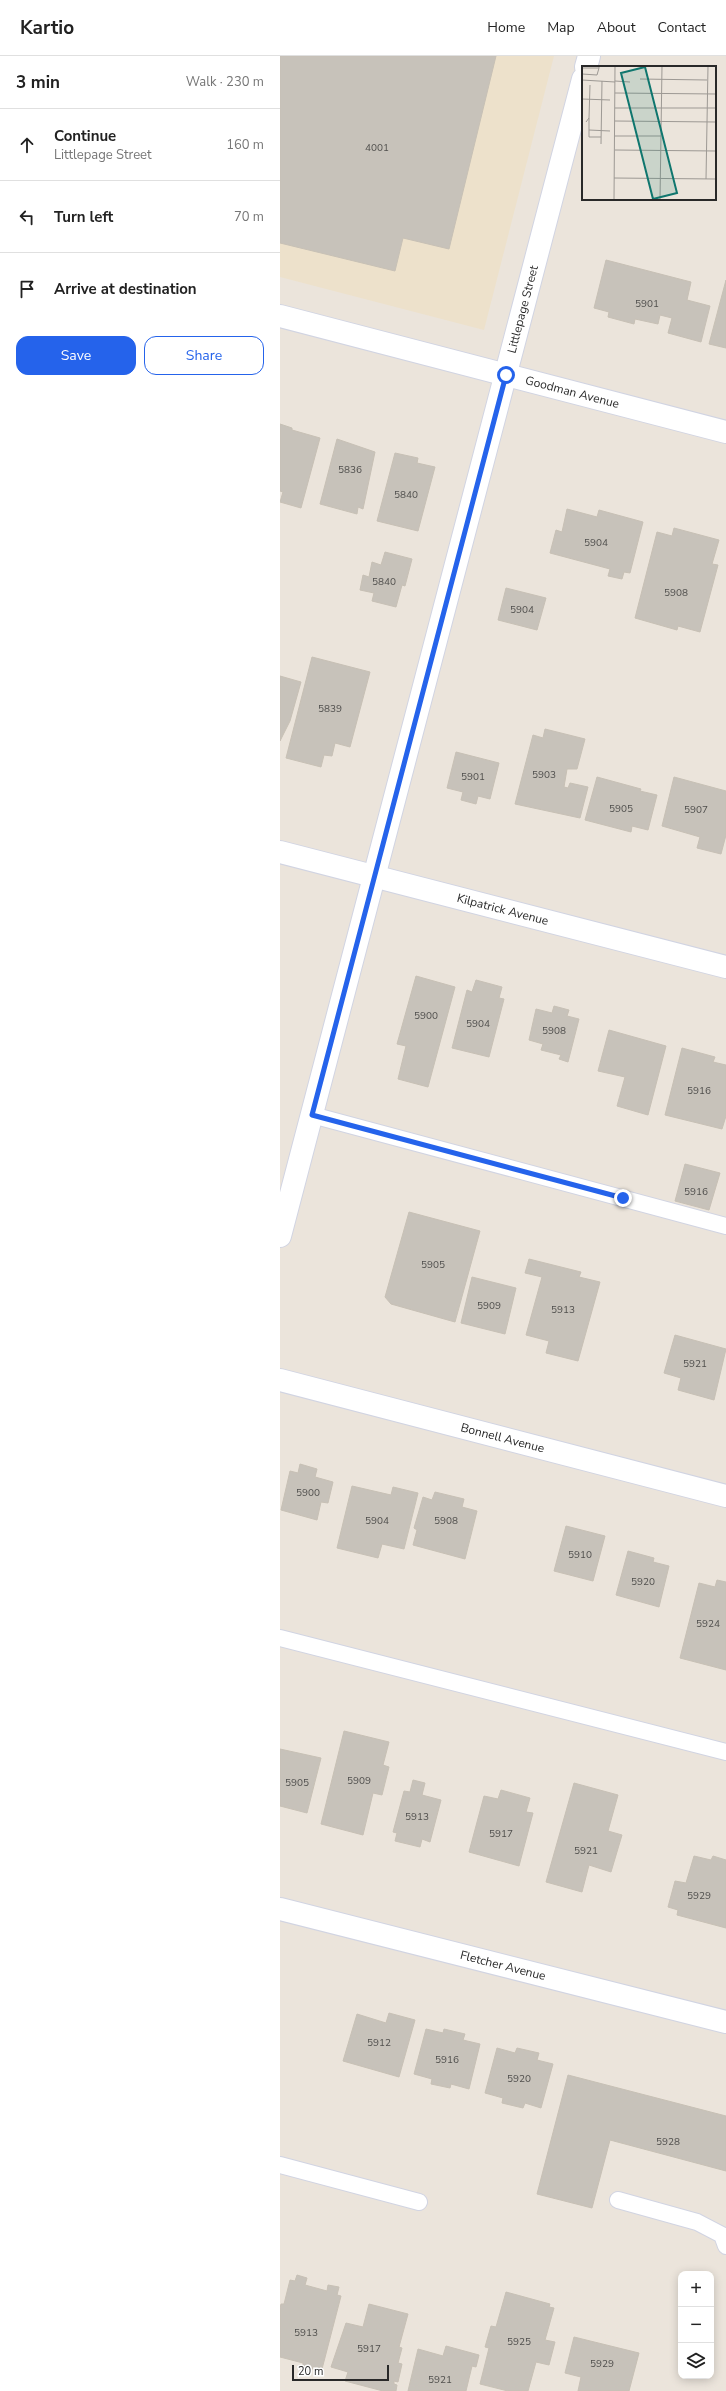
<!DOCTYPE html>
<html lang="en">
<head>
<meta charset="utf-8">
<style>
	body { margin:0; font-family:"Nunito Sans",sans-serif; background:#f2f2f2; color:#222 }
	.controls { position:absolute; right:12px; bottom:12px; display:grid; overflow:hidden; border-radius:8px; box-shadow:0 2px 10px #0003 }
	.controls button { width:36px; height:36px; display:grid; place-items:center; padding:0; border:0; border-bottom:1px solid #e0e0e0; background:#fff; color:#222; font:20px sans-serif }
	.scale { position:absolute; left:12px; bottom:10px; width:97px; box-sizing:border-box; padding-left:4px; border:2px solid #292929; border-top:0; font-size:11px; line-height:14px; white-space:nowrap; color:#292929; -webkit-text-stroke:3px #fff; paint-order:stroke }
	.stop { position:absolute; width:12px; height:12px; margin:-9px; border:3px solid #2563eb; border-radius:50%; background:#fff }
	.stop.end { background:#2563eb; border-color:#fff; box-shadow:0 1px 4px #0008 }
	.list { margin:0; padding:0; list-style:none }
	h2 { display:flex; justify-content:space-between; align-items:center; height:52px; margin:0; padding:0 16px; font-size:17px }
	h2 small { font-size:13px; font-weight:400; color:#767676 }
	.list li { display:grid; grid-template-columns:26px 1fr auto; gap:12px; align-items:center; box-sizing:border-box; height:72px; padding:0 16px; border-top:1px solid #e0e0e0 }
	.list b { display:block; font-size:15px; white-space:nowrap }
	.list p { margin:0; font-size:13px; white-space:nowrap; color:#767676 }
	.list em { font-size:13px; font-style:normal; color:#767676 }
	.actions { display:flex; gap:8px; padding:12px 16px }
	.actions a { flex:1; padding:9px 0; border:1px solid #2563eb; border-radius:12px; text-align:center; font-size:14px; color:#2563eb }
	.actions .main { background:#2563eb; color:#fff }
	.icon { flex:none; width:22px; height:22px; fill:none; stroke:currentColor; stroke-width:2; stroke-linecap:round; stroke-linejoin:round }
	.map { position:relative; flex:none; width:446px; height:2335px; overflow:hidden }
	header { display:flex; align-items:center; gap:24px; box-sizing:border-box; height:56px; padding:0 20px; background:#fff; border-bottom:1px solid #e0e0e0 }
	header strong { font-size:19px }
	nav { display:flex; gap:22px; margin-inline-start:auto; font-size:14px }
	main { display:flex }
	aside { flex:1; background:#fff }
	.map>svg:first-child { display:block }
</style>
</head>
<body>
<header>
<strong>Kartio</strong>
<nav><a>Home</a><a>Map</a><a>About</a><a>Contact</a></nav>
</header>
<main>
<aside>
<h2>3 min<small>Walk · 230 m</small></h2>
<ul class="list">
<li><svg class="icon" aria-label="ahead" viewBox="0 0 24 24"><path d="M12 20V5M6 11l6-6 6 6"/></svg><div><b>Continue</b><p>Littlepage Street</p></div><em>160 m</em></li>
<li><svg class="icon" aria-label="left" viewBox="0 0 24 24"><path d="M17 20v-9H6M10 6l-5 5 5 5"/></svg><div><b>Turn left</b></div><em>70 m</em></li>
<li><svg class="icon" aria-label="arrive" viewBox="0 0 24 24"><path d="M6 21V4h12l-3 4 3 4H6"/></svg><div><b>Arrive at destination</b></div></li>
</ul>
<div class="actions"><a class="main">Save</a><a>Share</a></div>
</aside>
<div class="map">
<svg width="446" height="2335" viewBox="0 0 446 2335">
	<rect width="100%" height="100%" fill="#ebe4db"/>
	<path fill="#ede1cb" d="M 0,0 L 274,0 L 204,274 L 0,221 Z"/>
	<g fill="#c7c2ba" stroke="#c7c0b5">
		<path d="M 0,0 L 216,0 L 169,193 L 123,182 L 115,215 L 0,187 Z"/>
		<path d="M 326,204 L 411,226 L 407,244 L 430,250 L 421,286 L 388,277 L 392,262 L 380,259 L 378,268 L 355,263 L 354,268 L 328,261 L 329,256 L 314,252 Z"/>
		<path d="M 446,224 L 446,292 L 429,288 Z"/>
		<path d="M 0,368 L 12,372 L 12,374 L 40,382 L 21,452 L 0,446 L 3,436 L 0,435 Z"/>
		<path d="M 57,383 L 95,396 L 83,453 L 78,451 L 77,458 L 40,448 Z"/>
		<path d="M 115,397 L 138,402 L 137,407 L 155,411 L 138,475 L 97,465 Z"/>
		<path d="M 287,453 L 317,461 L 319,454 L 363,466 L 350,517 L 344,516 L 342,523 L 328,520 L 330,513 L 270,497 L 276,474 L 282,476 Z"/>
		<path d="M 394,472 L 439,484 L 432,508 L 438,509 L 420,576 L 398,570 L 397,574 L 355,562 L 377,476 L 392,480 Z"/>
		<path d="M 105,496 L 132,503 L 125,530 L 122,529 L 116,551 L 92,545 L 94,537 L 80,534 L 83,519 L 89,521 L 92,506 L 101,509 Z"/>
		<path d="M 226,532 L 266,542 L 257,574 L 218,564 Z"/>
		<path d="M 32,601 L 90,616 L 70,691 L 55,687 L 52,700 L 44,699 L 41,711 L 6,702 Z"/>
		<path d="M 0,620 L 21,626 L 10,665 L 0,685 Z"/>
		<path d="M 265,673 L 305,683 L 297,713 L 287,713 L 284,731 L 288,732 L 290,727 L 308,731 L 300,762 L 235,748 L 253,679 L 263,682 Z"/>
		<path d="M 176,696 L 219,707 L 210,743 L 198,740 L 196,748 L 181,744 L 183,736 L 167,732 Z"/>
		<path d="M 317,721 L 361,733 L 360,735 L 377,739 L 368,774 L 352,770 L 351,776 L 305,764 Z"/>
		<path d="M 394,721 L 446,735 L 446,779 L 441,798 L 417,792 L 420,781 L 382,770 Z"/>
		<path d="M 136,920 L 175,931 L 148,1031 L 118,1023 L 126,990 L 117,988 Z"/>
		<path d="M 196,924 L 222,931 L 219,942 L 224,943 L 209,1001 L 172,992 L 187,934 L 192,936 Z"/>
		<path d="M 274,950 L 289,954 L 287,960 L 299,963 L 288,1006 L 279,1003 L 281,999 L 261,994 L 263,988 L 249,984 L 256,953 L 272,957 Z"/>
		<path d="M 329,974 L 386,990 L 368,1059 L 337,1050 L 345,1021 L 318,1015 Z"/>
		<path d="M 402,992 L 435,1001 L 433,1006 L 446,1009 L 446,1060 L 442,1073 L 385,1059 Z"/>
		<path d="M 405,1108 L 440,1117 L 429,1154 L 395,1145 Z"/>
		<path d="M 129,1156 L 200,1175 L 175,1266 L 111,1248 L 105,1241 Z"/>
		<path d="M 249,1203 L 301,1216 L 299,1221 L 320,1226 L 298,1305 L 266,1297 L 269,1285 L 246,1279 L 262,1221 L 245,1217 Z"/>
		<path d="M 192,1221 L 236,1232 L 225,1278 L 181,1267 Z"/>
		<path d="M 395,1279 L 446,1293 L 434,1344 L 398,1334 L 401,1322 L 384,1317 Z"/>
		<path d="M 20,1408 L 37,1413 L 35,1421 L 53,1426 L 48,1447 L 41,1446 L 37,1464 L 1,1454 L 10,1415 L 18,1417 Z"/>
		<path d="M 72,1430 L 111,1439 L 113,1431 L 138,1437 L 124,1493 L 102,1488 L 98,1502 L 57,1492 Z"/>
		<path d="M 155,1436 L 184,1443 L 182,1451 L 197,1455 L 185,1503 L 133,1489 L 137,1474 L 134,1472 L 143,1441 L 152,1444 Z"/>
		<path d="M 286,1470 L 325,1480 L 313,1525 L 274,1515 Z"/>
		<path d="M 348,1495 L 374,1502 L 373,1506 L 389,1510 L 379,1551 L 336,1539 Z"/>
		<path d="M 437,1524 L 446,1526 L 446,1614 L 400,1602 L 419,1527 L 435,1531 Z"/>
		<path d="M 64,1675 L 109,1686 L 103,1709 L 109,1711 L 102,1739 L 93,1737 L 83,1779 L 41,1768 Z"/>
		<path d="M 0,1693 L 41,1702 L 27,1757 L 0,1750 Z"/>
		<path d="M 133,1724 L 145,1727 L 142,1739 L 161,1744 L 150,1786 L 142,1783 L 140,1791 L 115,1785 L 117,1777 L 113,1776 L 124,1735 L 130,1736 Z"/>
		<path d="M 294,1727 L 338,1739 L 328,1775 L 342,1779 L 331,1816 L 309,1809 L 302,1836 L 266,1826 Z"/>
		<path d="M 221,1734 L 250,1742 L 246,1756 L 253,1757 L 239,1810 L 189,1796 L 204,1740 L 218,1743 Z"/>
		<path d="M 414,1800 L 431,1804 L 433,1800 L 446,1804 L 446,1872 L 397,1859 L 398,1854 L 388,1851 L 395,1825 L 406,1827 Z"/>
		<path d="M 109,1957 L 135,1964 L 119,2021 L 63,2005 L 77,1958 L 106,1967 Z"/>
		<path d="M 146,1973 L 163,1977 L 164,1973 L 185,1978 L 183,1984 L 200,1988 L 189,2033 L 171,2028 L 170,2032 L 151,2028 L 152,2023 L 134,2018 Z"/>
		<path d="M 217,1992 L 235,1997 L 237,1992 L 259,1997 L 257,2004 L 273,2008 L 261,2052 L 245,2047 L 243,2052 L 222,2047 L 223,2042 L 205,2037 Z"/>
		<path d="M 288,2019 L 446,2060 L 446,2115 L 330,2084 L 312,2152 L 257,2138 Z"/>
		<path d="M 17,2219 L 27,2222 L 25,2229 L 47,2235 L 48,2229 L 59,2231 L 57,2239 L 61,2240 L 42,2313 L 33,2311 L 33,2313 L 23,2310 L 23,2307 L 0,2301 L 0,2252 L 1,2248 L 4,2248 L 10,2224 L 15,2225 Z"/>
		<path d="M 226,2236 L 270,2248 L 269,2251 L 274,2252 L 265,2284 L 275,2286 L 269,2309 L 256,2306 L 248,2335 L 228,2335 L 200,2328 L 209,2292 L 205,2291 L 211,2270 L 216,2271 Z"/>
		<path d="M 89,2248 L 128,2258 L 119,2291 L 122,2292 L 118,2307 L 122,2308 L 118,2326 L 114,2325 L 114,2328 L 117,2329 L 116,2335 L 103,2335 L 65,2325 L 68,2316 L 51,2311 L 66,2267 L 83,2271 Z"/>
		<path d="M 294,2281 L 359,2297 L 349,2335 L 298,2335 L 301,2321 L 285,2317 Z"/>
		<path d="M 166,2290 L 199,2299 L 196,2311 L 192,2310 L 186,2335 L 128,2335 L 138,2293 L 163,2300 Z"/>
	</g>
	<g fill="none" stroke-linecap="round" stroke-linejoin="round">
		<defs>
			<g id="service">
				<path d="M 32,1059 L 446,1170"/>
				<path d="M 0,1582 L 446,1696"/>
				<path d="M 0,2109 L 139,2146"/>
				<path d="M 338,2144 L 417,2166 L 442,2179 L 446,2190"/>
			</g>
			<g id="minor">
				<path d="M 306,11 L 309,0"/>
				<path id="s1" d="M 0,260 L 446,376"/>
				<path id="s2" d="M 0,796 L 446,911"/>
				<path id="s3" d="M 0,1180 L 303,23"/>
				<path id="s4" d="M 0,1324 L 446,1440"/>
				<path id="s5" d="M 0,1853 L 446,1966"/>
			</g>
		</defs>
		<use href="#service" stroke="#d1d4e2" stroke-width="18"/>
		<use href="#minor" stroke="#d1d4e2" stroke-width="24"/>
		<use href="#service" stroke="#fff" stroke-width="16"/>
		<use href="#minor" stroke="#fff" stroke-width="22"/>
	</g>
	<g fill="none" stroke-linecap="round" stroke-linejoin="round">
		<path stroke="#2563eb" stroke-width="5" d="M 226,319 L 32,1059 L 343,1142"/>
	</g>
	<g text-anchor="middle" stroke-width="3" stroke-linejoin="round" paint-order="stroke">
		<g font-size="10" fill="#504f4d">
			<text x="97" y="95">4001</text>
			<text x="367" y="251">5901</text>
			<text x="70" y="417">5836</text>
			<text x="126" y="442">5840</text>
			<text x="316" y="490">5904</text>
			<text x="104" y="529">5840</text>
			<text x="396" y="540">5908</text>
			<text x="242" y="557">5904</text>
			<text x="50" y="656">5839</text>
			<text x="264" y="722">5903</text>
			<text x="193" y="724">5901</text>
			<text x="341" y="756">5905</text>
			<text x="416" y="757">5907</text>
			<text x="146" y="963">5900</text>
			<text x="198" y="971">5904</text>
			<text x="274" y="978">5908</text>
			<text x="419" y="1038">5916</text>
			<text x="416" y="1139">5916</text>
			<text x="153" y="1212">5905</text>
			<text x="209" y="1253">5909</text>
			<text x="283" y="1257">5913</text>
			<text x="415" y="1311">5921</text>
			<text x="28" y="1440">5900</text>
			<text x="97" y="1468">5904</text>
			<text x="166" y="1468">5908</text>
			<text x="300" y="1502">5910</text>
			<text x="363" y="1529">5920</text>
			<text x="428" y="1571">5924</text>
			<text x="79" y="1728">5909</text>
			<text x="17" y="1730">5905</text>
			<text x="137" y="1764">5913</text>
			<text x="221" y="1781">5917</text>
			<text x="306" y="1798">5921</text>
			<text x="419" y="1843">5929</text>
			<text x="99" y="1990">5912</text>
			<text x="167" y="2007">5916</text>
			<text x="239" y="2026">5920</text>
			<text x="388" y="2089">5928</text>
			<text x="26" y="2280">5913</text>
			<text x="239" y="2289">5925</text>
			<text x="89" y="2296">5917</text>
			<text x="322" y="2311">5929</text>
			<text x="160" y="2327">5921</text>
		</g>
		<g font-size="12" fill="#292929" stroke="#fff">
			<text dy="4" stroke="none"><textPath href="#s3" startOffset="958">Littlepage Street</textPath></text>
			<text dy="4" stroke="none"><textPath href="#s1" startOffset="302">Goodman Avenue</textPath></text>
			<text dy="4" stroke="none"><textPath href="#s2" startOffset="230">Kilpatrick Avenue</textPath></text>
			<text dy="4" stroke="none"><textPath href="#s4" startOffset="230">Bonnell Avenue</textPath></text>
			<text dy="4" stroke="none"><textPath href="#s5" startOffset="230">Fletcher Avenue</textPath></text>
		</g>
	</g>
	<g transform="translate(302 10)">
		<rect width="134" height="134" fill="#ebe4db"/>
		<path fill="none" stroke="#9d9994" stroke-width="1" d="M 0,2 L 17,2 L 17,0M 0,8 L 15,9 L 17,2M 58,13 L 125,14M 0,14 L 33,16M 33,15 L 48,16M 33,27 L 134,28M 0,33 L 28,34M 33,42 L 134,42M 7,52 L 7,71 L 19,71M 33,55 L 134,56M 4,56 L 7,52 L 8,19M 7,64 L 28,65M 33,70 L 79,70M 19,78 L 20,15M 33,84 L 134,85M 32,112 L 134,113M 124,113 L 126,0M 32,134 L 33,0M 78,134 L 80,0"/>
		<path fill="#0f766e" fill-opacity="0.15" stroke="#0f766e" stroke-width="2" d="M 63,1 L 95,127 L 71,133 L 39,7 Z"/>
		<rect width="134" height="134" fill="none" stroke="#292929" stroke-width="2"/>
	</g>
</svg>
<div class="controls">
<button>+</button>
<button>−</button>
<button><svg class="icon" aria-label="layers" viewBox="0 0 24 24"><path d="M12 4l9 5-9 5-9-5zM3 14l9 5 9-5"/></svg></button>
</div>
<div class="scale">20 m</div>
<div class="stop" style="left:226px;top:319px"></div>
<div class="stop end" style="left:343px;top:1142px"></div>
</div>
</main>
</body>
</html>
